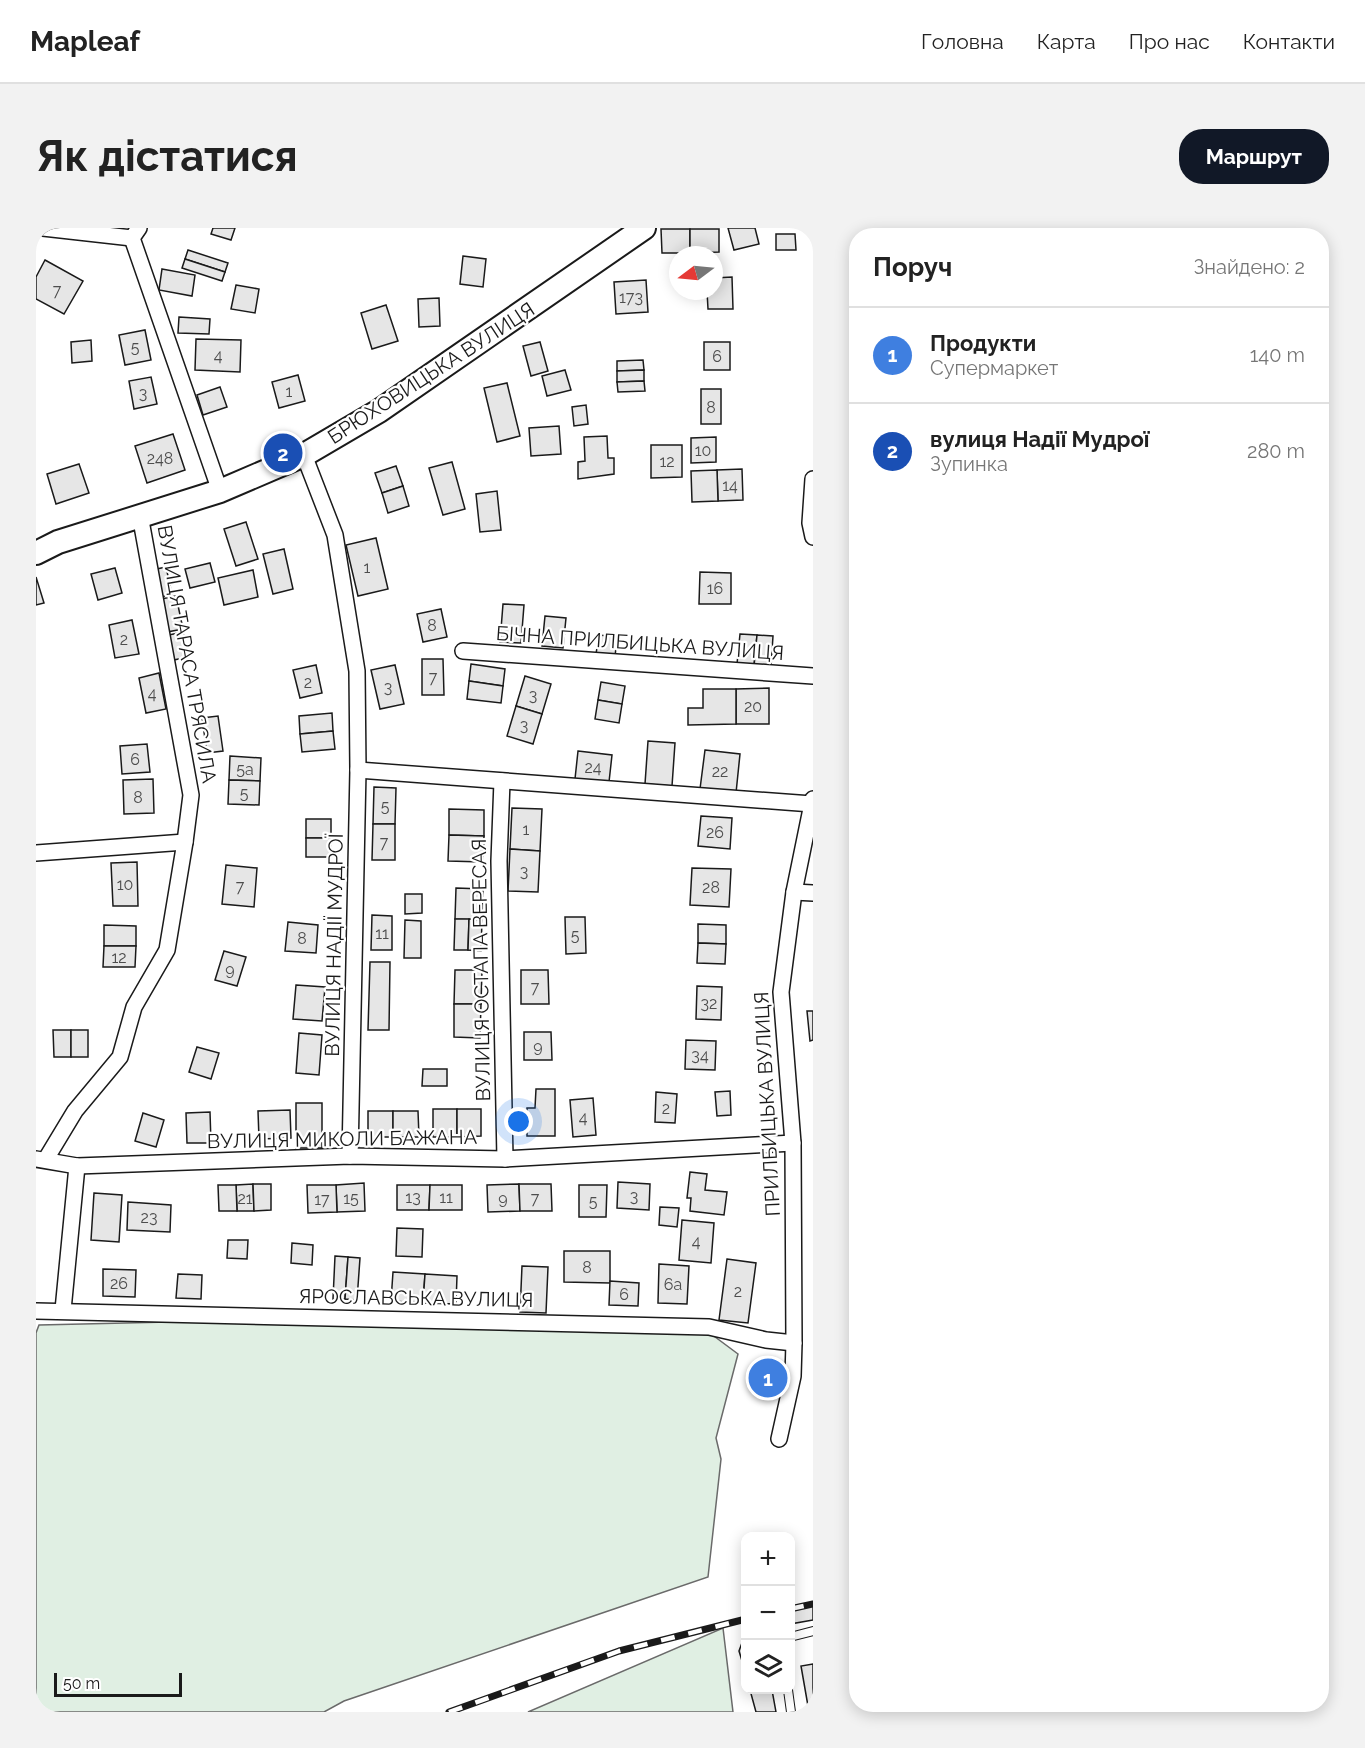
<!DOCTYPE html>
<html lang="uk">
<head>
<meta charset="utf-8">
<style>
	body { margin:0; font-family:Raleway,sans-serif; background:#f2f2f2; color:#222 }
	.controls { position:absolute; right:18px; bottom:18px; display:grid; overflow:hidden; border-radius:12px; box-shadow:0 3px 15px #0003 }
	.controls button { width:54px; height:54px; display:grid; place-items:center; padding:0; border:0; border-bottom:2px solid #e0e0e0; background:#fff; color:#222; font:30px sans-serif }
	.compass { position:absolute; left:633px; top:18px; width:54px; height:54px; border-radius:50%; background:#fff; box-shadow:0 3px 15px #0003; rotate:254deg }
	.scale { position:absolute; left:18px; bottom:15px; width:128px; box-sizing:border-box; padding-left:6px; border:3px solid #1a1a1a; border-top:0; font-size:16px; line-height:21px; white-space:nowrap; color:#1a1a1a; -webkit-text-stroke:4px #fff; paint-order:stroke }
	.you { position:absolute; left:483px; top:894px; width:21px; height:21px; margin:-15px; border:4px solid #fff; border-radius:50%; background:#1a73e8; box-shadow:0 0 0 9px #1a73e833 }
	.badge { display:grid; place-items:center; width:39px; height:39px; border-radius:50%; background:#111827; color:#fff; font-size:20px; font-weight:700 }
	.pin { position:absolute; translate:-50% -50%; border:3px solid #fff; box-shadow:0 2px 6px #0006 }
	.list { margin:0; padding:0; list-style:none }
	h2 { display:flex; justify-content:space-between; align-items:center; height:78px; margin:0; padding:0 24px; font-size:26px }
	h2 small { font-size:20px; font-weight:400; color:#767676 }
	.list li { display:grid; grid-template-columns:39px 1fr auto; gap:18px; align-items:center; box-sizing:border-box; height:96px; padding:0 24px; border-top:2px solid #e0e0e0 }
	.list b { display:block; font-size:22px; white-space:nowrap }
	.list p { margin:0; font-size:20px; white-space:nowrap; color:#767676 }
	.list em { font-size:20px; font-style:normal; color:#767676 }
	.icon { flex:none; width:33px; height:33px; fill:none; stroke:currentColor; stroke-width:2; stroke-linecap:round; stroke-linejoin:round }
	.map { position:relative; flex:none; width:777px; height:1484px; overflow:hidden; border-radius:24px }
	header { display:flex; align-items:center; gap:36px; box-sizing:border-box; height:84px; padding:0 30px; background:#fff; border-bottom:2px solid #e0e0e0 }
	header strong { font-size:28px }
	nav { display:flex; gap:33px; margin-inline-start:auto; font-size:21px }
	.intro { display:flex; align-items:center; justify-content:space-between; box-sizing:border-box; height:144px; padding:0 36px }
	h1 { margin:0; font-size:42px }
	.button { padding:15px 27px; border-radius:24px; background:#111827; color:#fff; font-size:21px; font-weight:700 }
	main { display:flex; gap:36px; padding:0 36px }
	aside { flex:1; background:#fff; border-radius:24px; box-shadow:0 3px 15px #0003 }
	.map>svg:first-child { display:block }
</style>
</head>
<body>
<header>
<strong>Mapleaf</strong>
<nav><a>Головна</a><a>Карта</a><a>Про нас</a><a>Контакти</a></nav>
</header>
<div class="intro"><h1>Як дістатися</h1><a class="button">Маршрут</a></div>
<main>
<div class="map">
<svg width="777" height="1484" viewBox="0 0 777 1484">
	<rect width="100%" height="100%" fill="#fff"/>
	<g fill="#e0efe3" stroke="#6a6a6a" stroke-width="1.5">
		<path d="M 224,1092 L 671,1103 L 702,1126 L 680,1210 L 685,1231 L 672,1349 L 308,1473 L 288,1484 L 0,1484 L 0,1105 L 3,1097 Z"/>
		<path d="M 687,1400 L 697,1484 L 492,1484 Z"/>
	</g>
	<g fill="#e6e6e6" stroke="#1a1a1a" stroke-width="1.5">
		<path d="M 177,0 L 199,0 L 195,12 L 175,6 Z"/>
		<path d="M 692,0 L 719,0 L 723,16 L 698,22 Z"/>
		<path d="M 625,1 L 654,1 L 654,25 L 626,25 Z"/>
		<path d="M 654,1 L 683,1 L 683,24 L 654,25 Z"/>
		<path d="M 740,6 L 759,6 L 760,22 L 740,22 Z"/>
		<path d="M 152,22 L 192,35 L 189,44 L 149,31 Z"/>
		<path d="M 427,28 L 450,31 L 447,59 L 424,56 Z"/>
		<path d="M 149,31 L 189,44 L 186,53 L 146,40 Z"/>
		<path d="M 9,32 L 47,53 L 28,86 L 0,71 L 0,49 Z"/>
		<path d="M 126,41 L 159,47 L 156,68 L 123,62 Z"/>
		<path d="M 696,49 L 697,81 L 672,81 L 671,63 L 678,63 L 678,50 Z"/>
		<path d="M 610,52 L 612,84 L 580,86 L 578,54 Z"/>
		<path d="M 200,57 L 223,61 L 219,85 L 195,81 Z"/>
		<path d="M 403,70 L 404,98 L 383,99 L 382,71 Z"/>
		<path d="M 350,77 L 362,113 L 336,121 L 325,85 Z"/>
		<path d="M 143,89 L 174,91 L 173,106 L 142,105 Z"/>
		<path d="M 109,102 L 115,132 L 89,137 L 83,107 Z"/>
		<path d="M 160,111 L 205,112 L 204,144 L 159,142 Z"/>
		<path d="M 55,112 L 56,133 L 36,135 L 35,114 Z"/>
		<path d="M 504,114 L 512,143 L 495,148 L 487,118 Z"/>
		<rect x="668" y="114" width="26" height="28"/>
		<path d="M 607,132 L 608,142 L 581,143 L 581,133 Z"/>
		<path d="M 529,142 L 535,162 L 511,168 L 506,148 Z"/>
		<path d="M 608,142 L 608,153 L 581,154 L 581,143 Z"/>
		<path d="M 262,147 L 269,173 L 243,180 L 236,154 Z"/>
		<path d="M 115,149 L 121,176 L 98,181 L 93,153 Z"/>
		<path d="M 608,153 L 609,163 L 582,164 L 581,154 Z"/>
		<path d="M 471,155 L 484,208 L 461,214 L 448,160 Z"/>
		<path d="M 184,159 L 191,179 L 167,187 L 161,167 Z"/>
		<rect x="665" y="161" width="20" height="35"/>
		<path d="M 550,177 L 552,196 L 538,198 L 536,179 Z"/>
		<path d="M 523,198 L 525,226 L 495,228 L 493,200 Z"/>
		<path d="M 137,206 L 149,242 L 111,255 L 99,218 Z"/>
		<path d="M 571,208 L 572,230 L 578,230 L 578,246 L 542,251 L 542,234 L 549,233 L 548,209 Z"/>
		<path d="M 680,209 L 680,234 L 655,235 L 655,210 Z"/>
		<path d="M 615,217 L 646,217 L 646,249 L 615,250 Z"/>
		<path d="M 416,234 L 429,281 L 407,287 L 393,240 Z"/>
		<path d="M 43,236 L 53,265 L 20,276 L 11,246 Z"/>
		<path d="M 360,238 L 367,258 L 346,265 L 339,245 Z"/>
		<path d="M 706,241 L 707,272 L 682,273 L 681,242 Z"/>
		<path d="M 681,242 L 682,273 L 656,274 L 655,243 Z"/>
		<path d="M 367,258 L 373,278 L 352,285 L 346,265 Z"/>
		<path d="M 461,263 L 465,302 L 444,304 L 440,266 Z"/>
		<path d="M 210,294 L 222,331 L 200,338 L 188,301 Z"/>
		<path d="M 340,310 L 352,361 L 322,368 L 310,317 Z"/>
		<path d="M 248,321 L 257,361 L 237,366 L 227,326 Z"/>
		<path d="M 174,335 L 179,354 L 154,360 L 149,341 Z"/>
		<path d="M 130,339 L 136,366 L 122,370 L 116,342 Z"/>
		<path d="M 79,340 L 86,365 L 62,372 L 55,346 Z"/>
		<path d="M 217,342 L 222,369 L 188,377 L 182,350 Z"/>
		<path d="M 664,344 L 695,345 L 695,376 L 663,376 Z"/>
		<path d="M 0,349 L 8,375 L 0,377 Z"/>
		<path d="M 140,368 L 147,401 L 131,404 L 125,371 Z"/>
		<path d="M 467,376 L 488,377 L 485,415 L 464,414 Z"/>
		<path d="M 405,381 L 411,409 L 387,414 L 381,386 Z"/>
		<path d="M 509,388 L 530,390 L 527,420 L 506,418 Z"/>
		<path d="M 96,392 L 103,426 L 79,430 L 73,397 Z"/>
		<path d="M 147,404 L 152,429 L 133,433 L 128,408 Z"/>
		<path d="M 704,406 L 721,407 L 718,438 L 701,436 Z"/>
		<path d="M 563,407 L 581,409 L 579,429 L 560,426 Z"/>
		<path d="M 721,407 L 737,408 L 735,439 L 718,438 Z"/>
		<path d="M 386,431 L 407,431 L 408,467 L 386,467 Z"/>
		<path d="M 435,436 L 469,441 L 467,458 L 433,453 Z"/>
		<path d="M 280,437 L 286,465 L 264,470 L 257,442 Z"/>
		<path d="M 359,437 L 368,476 L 344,481 L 335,442 Z"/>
		<path d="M 123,445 L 130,481 L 110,485 L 103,450 Z"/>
		<path d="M 489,448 L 515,456 L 506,486 L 480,478 Z"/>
		<path d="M 433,453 L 467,458 L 465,475 L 431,471 Z"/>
		<path d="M 565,454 L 589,458 L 586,476 L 562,472 Z"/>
		<path d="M 733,460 L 733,496 L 700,496 L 700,461 Z"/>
		<path d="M 667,461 L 700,461 L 700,496 L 652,497 L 652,480 L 667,480 Z"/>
		<path d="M 562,472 L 586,476 L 583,495 L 559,491 Z"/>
		<path d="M 480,478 L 506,486 L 497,516 L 471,508 Z"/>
		<path d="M 296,485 L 297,503 L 264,506 L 263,488 Z"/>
		<path d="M 182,488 L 187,523 L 171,525 L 166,490 Z"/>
		<path d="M 297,503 L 299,521 L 266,524 L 264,506 Z"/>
		<path d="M 612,513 L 639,515 L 636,558 L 609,556 Z"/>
		<path d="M 111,516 L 114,544 L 86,546 L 84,518 Z"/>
		<path d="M 669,522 L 704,526 L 700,565 L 664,561 Z"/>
		<path d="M 542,523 L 576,527 L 573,554 L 539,551 Z"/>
		<path d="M 194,528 L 225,530 L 224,553 L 193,552 Z"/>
		<path d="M 117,551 L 118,585 L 88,586 L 87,552 Z"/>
		<path d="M 193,552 L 224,553 L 223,577 L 192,576 Z"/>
		<path d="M 338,559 L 360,560 L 359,596 L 337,596 Z"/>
		<path d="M 476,580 L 506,581 L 504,623 L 474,621 Z"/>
		<path d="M 413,581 L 448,582 L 448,608 L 413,607 Z"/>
		<path d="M 665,588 L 696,590 L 694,621 L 662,618 Z"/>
		<rect x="270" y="591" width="25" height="19"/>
		<path d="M 337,596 L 359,596 L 359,632 L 336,632 Z"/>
		<path d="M 413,607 L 448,608 L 447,634 L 412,633 Z"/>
		<rect x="270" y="610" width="25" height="19"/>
		<path d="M 474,621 L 504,623 L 502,664 L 472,663 Z"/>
		<path d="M 101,634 L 102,678 L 77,678 L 75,635 Z"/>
		<path d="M 190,637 L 221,640 L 218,679 L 186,676 Z"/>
		<path d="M 656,640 L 695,641 L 693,679 L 654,677 Z"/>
		<path d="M 420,660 L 447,661 L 446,692 L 419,691 Z"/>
		<path d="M 369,666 L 386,666 L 386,685 L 369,686 Z"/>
		<path d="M 336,687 L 356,688 L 356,722 L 335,722 Z"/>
		<path d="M 529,689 L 549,689 L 550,725 L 530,726 Z"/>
		<path d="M 419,691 L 433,691 L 432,722 L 418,722 Z"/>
		<path d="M 433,691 L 446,692 L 445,723 L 432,722 Z"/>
		<path d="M 369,692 L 385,693 L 385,730 L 368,730 Z"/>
		<path d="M 252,694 L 282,697 L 280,725 L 249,723 Z"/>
		<path d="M 662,696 L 690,697 L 690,716 L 662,715 Z"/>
		<path d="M 68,697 L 100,698 L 100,718 L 68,718 Z"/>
		<path d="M 662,715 L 690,716 L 689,736 L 661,735 Z"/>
		<path d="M 68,718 L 100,718 L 99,739 L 67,739 Z"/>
		<path d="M 188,723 L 210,729 L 201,758 L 179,752 Z"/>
		<path d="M 334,734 L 354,734 L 353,802 L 332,802 Z"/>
		<path d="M 419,742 L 446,742 L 445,776 L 418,776 Z"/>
		<path d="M 485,742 L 512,742 L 513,776 L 485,776 Z"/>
		<path d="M 260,757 L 289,759 L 286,793 L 257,791 Z"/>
		<path d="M 661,758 L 686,759 L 685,792 L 660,791 Z"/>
		<path d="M 418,776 L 445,776 L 444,810 L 418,809 Z"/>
		<path d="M 771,783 L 777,783 L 777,812 L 774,813 Z"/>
		<path d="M 17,802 L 35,802 L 35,829 L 18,829 Z"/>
		<rect x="35" y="802" width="17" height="27"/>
		<path d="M 488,804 L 515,804 L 516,832 L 488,832 Z"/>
		<path d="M 263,805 L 286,807 L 283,847 L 260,845 Z"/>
		<path d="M 650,812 L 680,813 L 679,842 L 649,841 Z"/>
		<path d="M 161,819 L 183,825 L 175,851 L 153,844 Z"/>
		<path d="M 387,841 L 411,841 L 411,858 L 386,858 Z"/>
		<path d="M 500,861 L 519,861 L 519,908 L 491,908 L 491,880 L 499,880 Z"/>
		<path d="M 694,863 L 695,887 L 681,888 L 679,864 Z"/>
		<path d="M 620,864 L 641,866 L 639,895 L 619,894 Z"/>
		<path d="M 557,870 L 560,907 L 537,909 L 534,872 Z"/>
		<rect x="260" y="875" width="26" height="45"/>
		<rect x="397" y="881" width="24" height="28"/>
		<path d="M 421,881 L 445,881 L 445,908 L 421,909 Z"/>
		<path d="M 254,882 L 255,910 L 223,911 L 222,883 Z"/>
		<rect x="332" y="883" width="25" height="26"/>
		<path d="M 357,883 L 382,883 L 383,909 L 357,909 Z"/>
		<path d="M 174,884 L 175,915 L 151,915 L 150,885 Z"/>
		<path d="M 107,885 L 128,892 L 120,919 L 99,913 Z"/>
		<path d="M 654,944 L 671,946 L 669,962 L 691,964 L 688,987 L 654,983 L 655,970 L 651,970 Z"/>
		<path d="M 582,954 L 614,956 L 613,982 L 581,980 Z"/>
		<path d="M 328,955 L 329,983 L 301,984 L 300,957 Z"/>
		<path d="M 217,956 L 218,983 L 201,983 L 200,957 Z"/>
		<path d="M 217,956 L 235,956 L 235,982 L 218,983 Z"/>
		<path d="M 483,956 L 484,983 L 452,984 L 451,957 Z"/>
		<path d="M 483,956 L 515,956 L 516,983 L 484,983 Z"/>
		<path d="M 182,957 L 200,957 L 201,983 L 183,983 Z"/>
		<path d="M 271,957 L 300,957 L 301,984 L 272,985 Z"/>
		<path d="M 361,957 L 394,957 L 393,982 L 361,982 Z"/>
		<path d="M 394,957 L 426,957 L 426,982 L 393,982 Z"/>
		<path d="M 543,957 L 571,957 L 570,989 L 543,989 Z"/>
		<path d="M 58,965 L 86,967 L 83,1014 L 55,1012 Z"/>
		<path d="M 92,974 L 135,977 L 134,1004 L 91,1002 Z"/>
		<path d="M 624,979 L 643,980 L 641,999 L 623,997 Z"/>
		<path d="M 646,992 L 678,995 L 675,1035 L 643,1032 Z"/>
		<path d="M 361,1000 L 387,1001 L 386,1029 L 360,1028 Z"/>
		<path d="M 192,1012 L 212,1012 L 211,1031 L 191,1030 Z"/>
		<path d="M 256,1015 L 277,1017 L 276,1037 L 255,1035 Z"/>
		<path d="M 528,1023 L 574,1023 L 574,1055 L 528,1054 Z"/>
		<path d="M 299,1028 L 312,1029 L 309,1071 L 297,1071 Z"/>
		<path d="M 312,1029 L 324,1030 L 321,1072 L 309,1071 Z"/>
		<path d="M 691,1031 L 720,1035 L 712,1095 L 683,1092 Z"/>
		<path d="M 623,1036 L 653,1038 L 651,1076 L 622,1075 Z"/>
		<path d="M 486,1038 L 512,1039 L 510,1085 L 484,1084 Z"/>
		<path d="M 67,1041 L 100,1042 L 99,1069 L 67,1068 Z"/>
		<path d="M 357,1044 L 389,1046 L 387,1075 L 355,1073 Z"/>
		<path d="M 142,1046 L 166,1047 L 165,1071 L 140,1070 Z"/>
		<path d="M 389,1046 L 421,1048 L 420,1076 L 387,1075 Z"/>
		<path d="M 574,1053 L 603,1055 L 602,1078 L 573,1077 Z"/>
		<path d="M 777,1378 L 777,1392 L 754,1396 L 754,1382 Z"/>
		<path d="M 710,1404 L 710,1446 L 703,1423 Z"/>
		<path d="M 777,1436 L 777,1477 L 772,1478 L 765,1438 Z"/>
		<path d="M 714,1462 L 736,1462 L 740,1484 L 720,1484 Z"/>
	</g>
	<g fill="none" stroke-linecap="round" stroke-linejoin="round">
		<defs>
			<g id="service">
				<path d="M 754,1409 L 777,1403"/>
				<path d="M 752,1462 L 755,1484"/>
			</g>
			<g id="minor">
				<path d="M 7,0 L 96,10"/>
				<path d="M 103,0 L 96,10 L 184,263"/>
				<path d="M 268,227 L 299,307 L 321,443 L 322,542 L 314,928"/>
				<path d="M 777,251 L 774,295 L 777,309"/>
				<path d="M 427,423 L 777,448"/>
				<path d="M 322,542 L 776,576"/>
				<path d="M 466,553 L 463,633 L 469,931"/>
				<path d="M 0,625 L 149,614"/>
				<path d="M 758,664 L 777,665"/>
				<path d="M 0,931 L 41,938 L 314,928 L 469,931 L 757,915"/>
				<path d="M 10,931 L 39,883 L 84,829 L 98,779 L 131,722 L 149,614 L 155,567 L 104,287"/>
				<path d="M 27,1082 L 41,938"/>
				<path d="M 0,1083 L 673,1099 L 730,1112 L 758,1115"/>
				<path d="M 743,1211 L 757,1148 L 758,1115 L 757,915 L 745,764 L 758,664 L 777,571"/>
			</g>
			<path id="secondary" d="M 0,325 L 22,314 L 184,263 L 268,227 L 343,183 L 608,0"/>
		</defs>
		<use href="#service" stroke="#1a1a1a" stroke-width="10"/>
		<use href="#minor" stroke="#1a1a1a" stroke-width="18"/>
		<use href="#secondary" stroke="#1a1a1a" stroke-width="26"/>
		<use href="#service" stroke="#fff" stroke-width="8"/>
		<use href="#minor" stroke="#fff" stroke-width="15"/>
		<use href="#secondary" stroke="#fff" stroke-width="22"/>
		<defs>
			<g id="rail">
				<path d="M 754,1381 L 777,1376"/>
				<path d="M 413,1484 L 583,1423 L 710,1391"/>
			</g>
		</defs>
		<use href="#rail" stroke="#1a1a1a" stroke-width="7"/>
		<use href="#rail" stroke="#fff" stroke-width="4.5" stroke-dasharray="14" stroke-linecap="butt"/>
	</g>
	<g text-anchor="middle" stroke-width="4.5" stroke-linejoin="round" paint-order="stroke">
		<g font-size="16" fill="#4d4d4d">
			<text x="21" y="68">7</text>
			<text x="595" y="75">173</text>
			<text x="99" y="125">5</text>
			<text x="182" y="133">4</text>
			<text x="681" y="134">6</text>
			<text x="253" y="169">1</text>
			<text x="107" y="171">3</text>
			<text x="675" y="185">8</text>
			<text x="667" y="228">10</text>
			<text x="124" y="236">248</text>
			<text x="631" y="239">12</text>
			<text x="694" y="263">14</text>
			<text x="331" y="345">1</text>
			<text x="679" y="366">16</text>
			<text x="396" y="403">8</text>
			<text x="88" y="417">2</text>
			<text x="397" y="455">7</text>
			<text x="272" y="460">2</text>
			<text x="352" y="465">3</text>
			<text x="116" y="471">4</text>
			<text x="497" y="473">3</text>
			<text x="717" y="484">20</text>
			<text x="488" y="503">3</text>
			<text x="99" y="537">6</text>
			<text x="557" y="545">24</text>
			<text x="209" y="547">5а</text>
			<text x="684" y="549">22</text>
			<text x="208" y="571">5</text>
			<text x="102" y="575">8</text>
			<text x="349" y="584">5</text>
			<text x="490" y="607">1</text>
			<text x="679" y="610">26</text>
			<text x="348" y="620">7</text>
			<text x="488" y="649">3</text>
			<text x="89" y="662">10</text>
			<text x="204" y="664">7</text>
			<text x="675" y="665">28</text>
			<text x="346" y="711">11</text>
			<text x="539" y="713">5</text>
			<text x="266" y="716">8</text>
			<text x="83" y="735">12</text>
			<text x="194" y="747">9</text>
			<text x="499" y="765">7</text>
			<text x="673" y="781">32</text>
			<text x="502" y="824">9</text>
			<text x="664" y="833">34</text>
			<text x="630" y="886">2</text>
			<text x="547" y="895">4</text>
			<text x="598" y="974">3</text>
			<text x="377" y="975">13</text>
			<text x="410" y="975">11</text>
			<text x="209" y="976">21</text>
			<text x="315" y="976">15</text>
			<text x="467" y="976">9</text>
			<text x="499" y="976">7</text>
			<text x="286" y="977">17</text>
			<text x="557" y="979">5</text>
			<text x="113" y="995">23</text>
			<text x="660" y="1019">4</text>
			<text x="551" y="1045">8</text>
			<text x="83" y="1061">26</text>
			<text x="637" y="1062">6а</text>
			<text x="702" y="1069">2</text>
			<text x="588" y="1072">6</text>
		</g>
		<g font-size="20" fill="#1a1a1a" stroke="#fff">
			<text transform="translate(395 145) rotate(-33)" y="7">БРЮХОВИЦЬКА ВУЛИЦЯ</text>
			<text transform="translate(604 415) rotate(4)" y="7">БІЧНА ПРИЛБИЦЬКА ВУЛИЦЯ</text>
			<text transform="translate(151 426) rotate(80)" y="7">ВУЛИЦЯ ТАРАСА ТРЯСИЛА</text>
			<text transform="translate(298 717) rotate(-89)" y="7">ВУЛИЦЯ НАДІЇ МУДРОЇ</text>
			<text transform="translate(445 742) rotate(-91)" y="7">ВУЛИЦЯ ОСТАПА ВЕРЕСАЯ</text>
			<text transform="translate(731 876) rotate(-93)" y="7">ПРИЛБИЦЬКА ВУЛИЦЯ</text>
			<text transform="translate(306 911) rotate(-1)" y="7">ВУЛИЦЯ МИКОЛИ БАЖАНА</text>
			<text transform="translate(380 1070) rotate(1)" y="7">ЯРОСЛАВСЬКА ВУЛИЦЯ</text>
		</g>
	</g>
</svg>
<div class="controls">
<button>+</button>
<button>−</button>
<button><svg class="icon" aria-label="layers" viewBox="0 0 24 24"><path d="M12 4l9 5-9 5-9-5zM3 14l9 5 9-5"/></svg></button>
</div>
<svg class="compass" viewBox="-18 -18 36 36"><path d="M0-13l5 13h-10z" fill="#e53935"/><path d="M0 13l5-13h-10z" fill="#767676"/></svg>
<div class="scale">50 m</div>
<div class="you"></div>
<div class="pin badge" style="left:732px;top:1150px;background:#3f7fe0">1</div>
<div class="pin badge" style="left:247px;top:225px;background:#1a4fb4">2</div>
</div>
<aside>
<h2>Поруч<small>Знайдено: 2</small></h2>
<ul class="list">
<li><span class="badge" style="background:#3f7fe0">1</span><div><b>Продукти</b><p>Супермаркет</p></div><em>140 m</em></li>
<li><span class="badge" style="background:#1a4fb4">2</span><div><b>вулиця Надії Мудрої</b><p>Зупинка</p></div><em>280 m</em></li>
</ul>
</aside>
</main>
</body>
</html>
